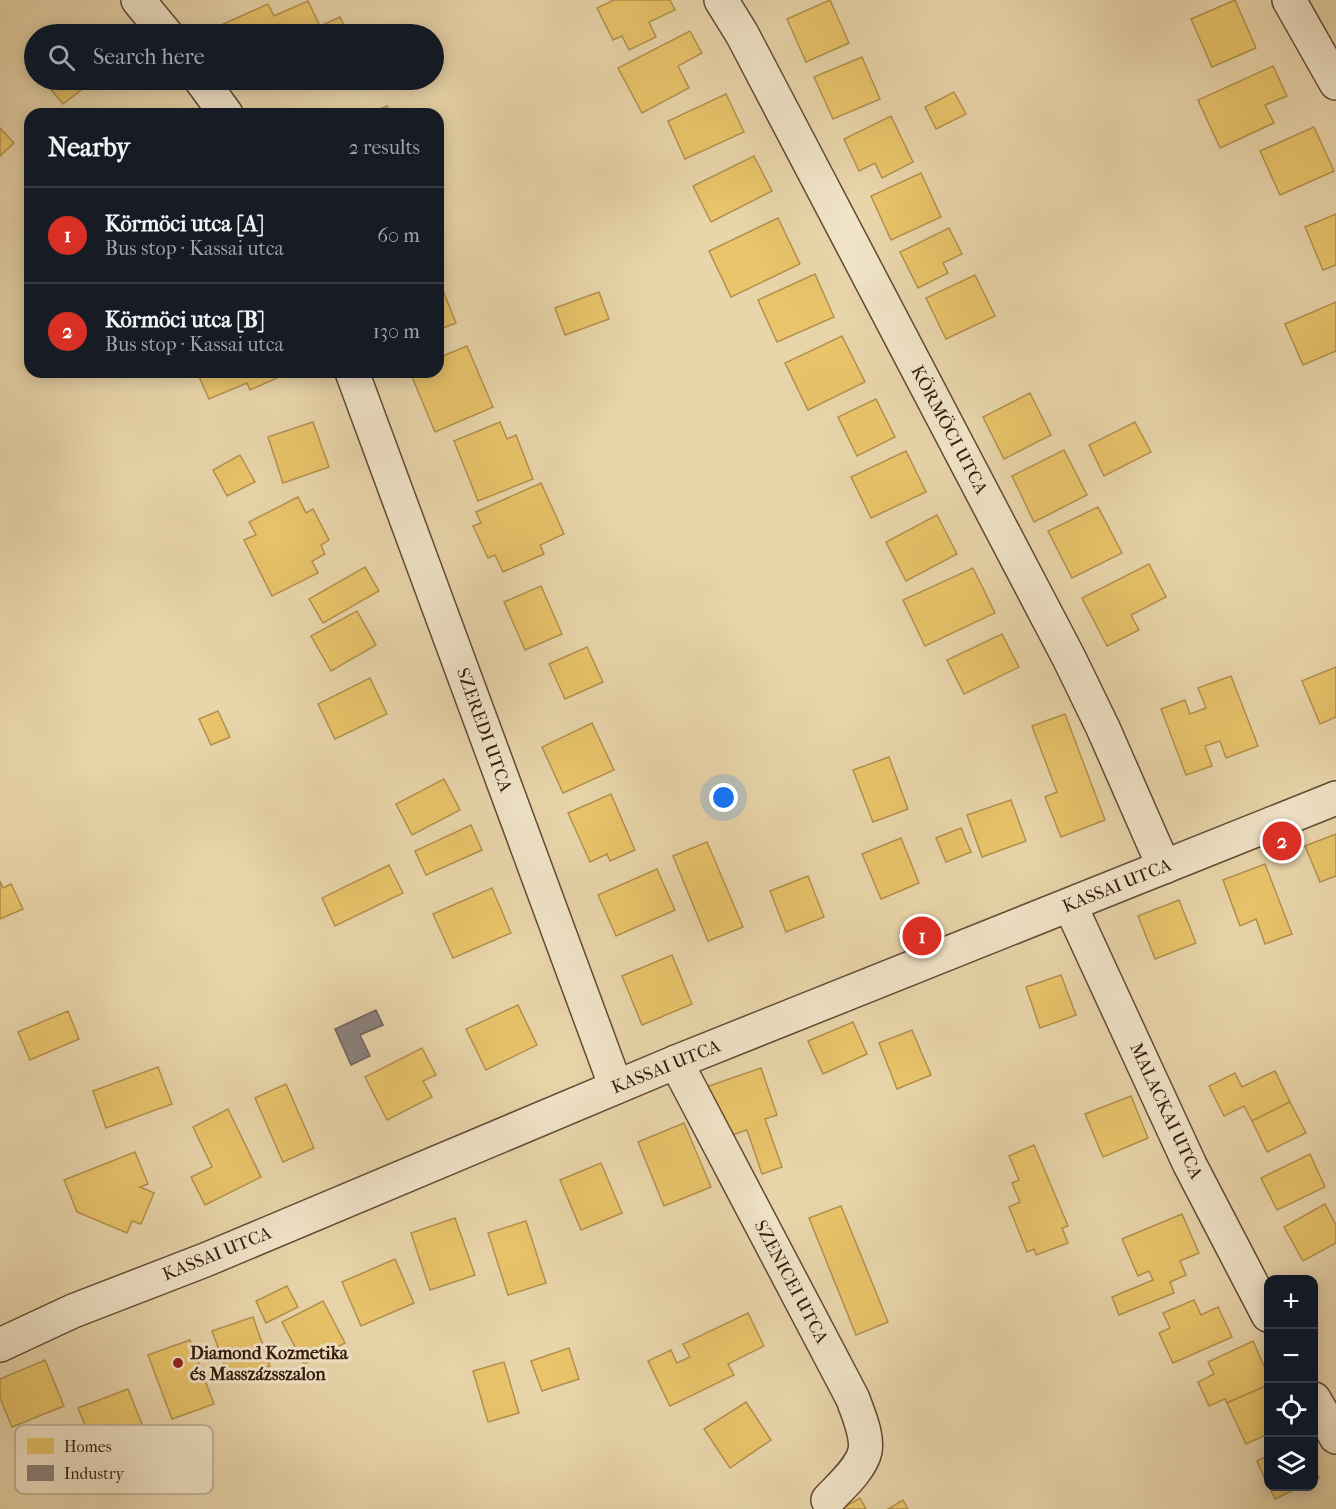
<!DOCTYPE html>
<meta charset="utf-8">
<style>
:root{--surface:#171b24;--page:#20242c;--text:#f1f3f6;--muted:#9ea1a6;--line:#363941;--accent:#d93025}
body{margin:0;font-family:"IM FELL French Canon",serif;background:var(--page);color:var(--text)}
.controls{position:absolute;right:18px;bottom:18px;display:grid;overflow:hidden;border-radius:12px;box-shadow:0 3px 15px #0003}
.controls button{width:54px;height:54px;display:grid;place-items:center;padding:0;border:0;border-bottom:2px solid var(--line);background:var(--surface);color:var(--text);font:30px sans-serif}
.you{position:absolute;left:724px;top:798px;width:21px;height:21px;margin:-15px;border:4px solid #fff;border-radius:50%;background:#1a73e8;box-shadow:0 0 0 9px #1a73e833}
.badge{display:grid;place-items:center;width:39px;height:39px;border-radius:50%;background:var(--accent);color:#fff;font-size:20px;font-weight:700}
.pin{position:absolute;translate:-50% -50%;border:3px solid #fff;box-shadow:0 2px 6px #0006}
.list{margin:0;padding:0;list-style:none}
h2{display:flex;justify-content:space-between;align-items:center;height:78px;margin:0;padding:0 24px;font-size:26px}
h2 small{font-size:20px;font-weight:400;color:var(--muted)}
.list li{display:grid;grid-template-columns:39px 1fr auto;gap:18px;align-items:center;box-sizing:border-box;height:96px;padding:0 24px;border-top:2px solid var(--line)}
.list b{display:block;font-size:22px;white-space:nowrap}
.list p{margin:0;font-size:20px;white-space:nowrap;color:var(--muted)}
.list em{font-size:20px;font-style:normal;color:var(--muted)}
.icon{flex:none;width:33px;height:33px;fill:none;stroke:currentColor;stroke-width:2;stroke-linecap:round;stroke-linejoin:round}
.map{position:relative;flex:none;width:1336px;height:1509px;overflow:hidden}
.search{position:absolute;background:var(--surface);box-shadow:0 3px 15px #0003;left:24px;top:24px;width:420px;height:66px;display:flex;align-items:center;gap:15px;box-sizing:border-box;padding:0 21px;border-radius:33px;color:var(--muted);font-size:22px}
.panel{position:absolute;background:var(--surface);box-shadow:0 3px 15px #0003;left:24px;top:108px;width:420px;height:270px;border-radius:18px}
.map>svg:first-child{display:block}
.homes{fill:#e9c46a;stroke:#b3914e;stroke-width:1.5}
.industry{fill:#8a817c;stroke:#70625b;stroke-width:1.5}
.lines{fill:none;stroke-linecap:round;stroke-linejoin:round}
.street-casing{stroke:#614a35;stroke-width:36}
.street{stroke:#f1e4c8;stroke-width:33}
.poi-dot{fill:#8f2418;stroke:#f1e4c8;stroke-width:2}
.labels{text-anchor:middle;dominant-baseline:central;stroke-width:6;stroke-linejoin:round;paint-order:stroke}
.street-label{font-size:18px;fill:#341b0e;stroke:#f1e4c8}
.poi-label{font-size:18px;font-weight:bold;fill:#341b0e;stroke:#f1e4c8;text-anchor:start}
.key{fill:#f1e4c8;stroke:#b8a890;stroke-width:1.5}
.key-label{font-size:16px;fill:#341b0e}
</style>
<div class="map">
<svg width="1336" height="1509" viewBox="0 0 1336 1509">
<rect width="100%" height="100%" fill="#e9d5aa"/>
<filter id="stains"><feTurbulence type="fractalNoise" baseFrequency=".00333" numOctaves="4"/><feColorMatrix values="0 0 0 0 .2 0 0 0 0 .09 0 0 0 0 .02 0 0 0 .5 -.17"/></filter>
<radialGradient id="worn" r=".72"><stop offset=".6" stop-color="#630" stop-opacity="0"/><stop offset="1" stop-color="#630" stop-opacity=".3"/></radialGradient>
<g class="homes">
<path d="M614,0H670L675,10L649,22L656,37L629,50L622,36L613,40L597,8Z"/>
<path d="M830,0L849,43L806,62L787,19Z"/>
<path d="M1235,0L1256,48L1212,67L1191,19Z"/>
<path d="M308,1L320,26L340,17L348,34H211L210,30L268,4L274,16Z"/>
<path d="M690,31L702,53L678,66L689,88L642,113L618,68Z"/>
<path d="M862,57L880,99L833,119L814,77Z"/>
<path d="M1273,66L1287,96L1265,105L1274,123L1220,148L1198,100Z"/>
<path d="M43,80H94L63,104Z"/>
<path d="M954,92L966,114L936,129L925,107Z"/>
<path d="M726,94L744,132L685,159L668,121Z"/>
<path d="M387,106L391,114H368Z"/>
<path d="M891,116L913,162L882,178L875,163L859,171L844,139Z"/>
<path d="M1314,127L1334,171L1280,195L1260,151Z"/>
<path d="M0,128L14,143L0,156Z"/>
<path d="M754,156L772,191L711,222L693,186Z"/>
<path d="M921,173L941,217L891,240L871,196Z"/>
<path d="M1336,214V265L1323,270L1305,227Z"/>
<path d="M778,218L800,264L731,297L709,251Z"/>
<path d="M949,228L962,254L943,263L948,273L918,288L900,252Z"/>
<path d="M815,274L834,317L777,342L758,300Z"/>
<path d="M975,275L995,316L946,339L926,298Z"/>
<path d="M438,278L456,323L438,330Z"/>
<path d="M599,292L609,319L565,335L555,308Z"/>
<path d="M1336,302V351L1303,365L1285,324Z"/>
<path d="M842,336L865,382L808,410L785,363Z"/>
<path d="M467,346L493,407L435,432L410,372H438V358Z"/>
<path d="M197,372H290L250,390L247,383L209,399Z"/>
<path d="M1030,393L1051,435L1004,459L983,417Z"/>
<path d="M876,399L895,437L857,456L838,417Z"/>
<path d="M313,422L329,467L283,483L268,437Z"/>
<path d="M500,422L507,439L516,435L533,479L478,501L454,441Z"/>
<path d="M1135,422L1151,452L1104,476L1089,445Z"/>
<path d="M1064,450L1087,495L1034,522L1012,476Z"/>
<path d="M906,451L926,492L871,518L851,477Z"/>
<path d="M240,455L255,482L227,496L213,470Z"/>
<path d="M541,483L564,534L540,545L544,554L503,572L495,555L488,558L473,526L481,523L476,512Z"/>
<path d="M298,497L306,513L313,509L329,540L321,545L325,554L312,561L318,573L272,596L244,540L256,535L249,522Z"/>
<path d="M1098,507L1122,553L1072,578L1048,531Z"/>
<path d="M937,515L957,554L906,581L886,542Z"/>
<path d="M1149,564L1166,597L1131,615L1139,630L1107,646L1082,598Z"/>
<path d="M365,567L379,591L323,623L309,599Z"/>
<path d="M973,568L995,613L925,646L903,600Z"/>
<path d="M541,586L562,634L525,650L504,602Z"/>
<path d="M357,611L376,645L331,671L311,636Z"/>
<path d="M1002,634L1019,667L964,694L947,660Z"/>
<path d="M587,647L603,682L565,699L549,664Z"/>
<path d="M1336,667V717L1320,724L1302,681Z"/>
<path d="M1231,676L1258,746L1226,758L1220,741L1205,746L1212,766L1186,775L1161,709L1185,700L1190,714L1206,708L1198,688Z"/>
<path d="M370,678L387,714L335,739L318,704Z"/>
<path d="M218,711L230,737L211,745L199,719Z"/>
<path d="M1065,714L1105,820L1061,837L1045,797L1057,792L1032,726Z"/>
<path d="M592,723L614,770L563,793L542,747Z"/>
<path d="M889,757L908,809L873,822L853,770Z"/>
<path d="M444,779L460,810L412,835L396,804Z"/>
<path d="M611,794L635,850L610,861L607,854L590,862L568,813Z"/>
<path d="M1011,800L1026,841L982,857L967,815Z"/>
<path d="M471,825L482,850L426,875L415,851Z"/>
<path d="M961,828L971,852L946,862L936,838Z"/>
<path d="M1336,834V876L1320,882L1305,846Z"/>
<path d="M901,838L919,883L881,899L862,854Z"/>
<path d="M707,842L743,927L708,941L673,856Z"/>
<path d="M1265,864L1292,934L1265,944L1256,919L1240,926L1223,880Z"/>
<path d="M389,865L403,893L335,926L322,898Z"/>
<path d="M657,869L675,910L616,936L598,895Z"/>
<path d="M808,876L824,917L786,932L770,891Z"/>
<path d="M0,881L3,888L11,884L23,909L0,919Z"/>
<path d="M492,888L511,933L453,958L433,914Z"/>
<path d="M1179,900L1196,943L1155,959L1138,916Z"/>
<path d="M672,955L692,1004L642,1025L622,976Z"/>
<path d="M1061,975L1076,1015L1040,1028L1026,987Z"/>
<path d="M518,1005L537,1045L486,1070L466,1029Z"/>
<path d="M68,1011L79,1039L30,1060L18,1032Z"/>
<path d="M853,1022L867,1054L823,1074L808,1041Z"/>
<path d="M912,1030L931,1075L897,1089L879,1043Z"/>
<path d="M422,1048L436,1075L423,1081L432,1097L387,1120L365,1077Z"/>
<path d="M158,1067L172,1104L106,1128L93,1091Z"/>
<path d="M761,1068L777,1115L765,1119L782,1167L762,1174L747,1130L723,1138L706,1087Z"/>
<path d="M1275,1071L1290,1102L1252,1121L1244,1106L1224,1116L1209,1086L1235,1073L1242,1087Z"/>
<path d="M286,1084L314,1148L283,1162L255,1098Z"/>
<path d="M1131,1096L1148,1138L1103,1157L1085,1114Z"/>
<path d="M1290,1102L1306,1133L1267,1152L1252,1121Z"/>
<path d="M228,1109L261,1177L205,1205L191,1177L212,1167L193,1127Z"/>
<path d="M684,1123L711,1187L664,1206L638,1142Z"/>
<path d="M1034,1145L1068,1226L1062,1228L1068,1243L1036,1255L1034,1249L1027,1252L1009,1207L1020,1202L1012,1183L1019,1180L1009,1156Z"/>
<path d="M135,1152L148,1184L140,1187L154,1193L141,1224L132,1221L127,1233L77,1212L64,1180Z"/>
<path d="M1310,1154L1325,1187L1277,1210L1261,1178Z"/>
<path d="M601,1163L622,1213L581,1230L560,1180Z"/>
<path d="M1325,1204L1336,1225V1243L1303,1261L1284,1227Z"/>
<path d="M841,1206L888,1322L856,1335L809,1218Z"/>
<path d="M1182,1214L1199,1253L1180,1261L1186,1275L1170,1282L1174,1293L1119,1315L1112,1297L1153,1280L1149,1271L1138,1276L1122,1239Z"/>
<path d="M455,1218L475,1275L430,1290L411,1233Z"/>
<path d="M526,1221L546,1283L508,1295L488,1233Z"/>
<path d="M395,1259L414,1303L361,1326L342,1282Z"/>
<path d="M287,1286L298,1307L266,1323L256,1301Z"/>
<path d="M1194,1300L1201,1315L1218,1307L1232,1337L1173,1363L1159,1333L1170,1328L1163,1313Z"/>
<path d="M323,1301L345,1343L304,1364L282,1322Z"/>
<path d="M748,1313L764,1346L728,1364L734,1375L670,1406L648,1361L671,1350L677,1363L690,1357L683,1344Z"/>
<path d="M253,1317L270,1366L230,1380L212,1331Z"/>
<path d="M190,1340L214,1404L172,1419L148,1355Z"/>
<path d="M1253,1341L1268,1375V1385L1227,1403L1225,1399L1209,1406L1198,1382L1214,1374L1208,1362Z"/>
<path d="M569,1348L579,1379L542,1391L531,1361Z"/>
<path d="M45,1360L64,1406L12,1427L0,1398V1379Z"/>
<path d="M504,1362L519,1413L488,1422L473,1371Z"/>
<path d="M1268,1385V1434L1246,1444L1227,1403Z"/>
<path d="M128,1389L160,1469L110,1488L78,1408Z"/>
<path d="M746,1402L771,1440L730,1468L704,1429Z"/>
<path d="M1268,1455V1486L1257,1461Z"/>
<path d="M1314,1467L1319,1478L1314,1481Z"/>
<path d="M1269,1486H1302L1275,1499Z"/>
<path d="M860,1498L866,1509H841Z"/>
<path d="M903,1500L908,1509H888Z"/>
</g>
<path class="industry" d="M376,1010L383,1025L360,1035L370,1056L351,1065L335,1029Z"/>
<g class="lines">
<g class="street-casing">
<g id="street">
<path d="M138,0L166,34"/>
<path d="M721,0L742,34L1069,658L1103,728L1164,867"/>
<path d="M1289,0L1336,83"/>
<path d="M201,80L226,114"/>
<path d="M352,372L616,1087"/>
<path d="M1070,905L1190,1165L1268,1315"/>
<path d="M676,1062L853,1399C858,1414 868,1435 865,1451C861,1469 840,1487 828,1500"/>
<path d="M0,1345L73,1311L205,1260L676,1062L1336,798"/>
<path d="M1314,1399L1336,1437"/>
</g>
</g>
<use href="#street" class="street"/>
</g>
<circle class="poi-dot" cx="178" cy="1363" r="6"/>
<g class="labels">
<g class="street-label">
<text transform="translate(949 430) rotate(62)">KÖRMÖCI UTCA</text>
<text transform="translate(484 730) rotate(70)">SZEREDI UTCA</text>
<text transform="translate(1117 886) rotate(-22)">KASSAI UTCA</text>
<text transform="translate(666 1067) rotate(-22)">KASSAI UTCA</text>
<text transform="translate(1166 1111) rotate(65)">MALACKAI UTCA</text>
<text transform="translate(217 1254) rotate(-22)">KASSAI UTCA</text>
<text transform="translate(791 1282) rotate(62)">SZENICEI UTCA</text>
</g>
<g class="poi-label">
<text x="190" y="1353">Diamond Kozmetika<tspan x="190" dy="21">és Masszázsszalon</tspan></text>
</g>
</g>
<rect x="15" y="1425" width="198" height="69" rx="9" class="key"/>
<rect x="27" y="1438" width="27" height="16" fill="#e9c46a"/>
<rect x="27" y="1465" width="27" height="16" fill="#8a817c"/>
<g class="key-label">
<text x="64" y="1452">Homes</text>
<text x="64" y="1479">Industry</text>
</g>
<rect width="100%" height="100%" filter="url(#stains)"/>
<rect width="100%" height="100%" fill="url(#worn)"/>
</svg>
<div class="controls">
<button>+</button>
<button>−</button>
<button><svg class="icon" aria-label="locate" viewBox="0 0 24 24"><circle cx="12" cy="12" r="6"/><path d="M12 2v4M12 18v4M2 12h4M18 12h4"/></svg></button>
<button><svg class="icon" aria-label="layers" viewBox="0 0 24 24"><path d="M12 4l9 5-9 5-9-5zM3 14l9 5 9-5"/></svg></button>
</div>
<div class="you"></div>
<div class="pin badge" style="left:922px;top:936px">1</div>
<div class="pin badge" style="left:1282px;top:841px">2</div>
<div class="search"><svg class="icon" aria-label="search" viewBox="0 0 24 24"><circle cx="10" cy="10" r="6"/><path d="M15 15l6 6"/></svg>Search here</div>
<section class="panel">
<h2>Nearby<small>2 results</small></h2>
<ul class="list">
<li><span class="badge">1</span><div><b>Körmöci utca [A]</b><p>Bus stop · Kassai utca</p></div><em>60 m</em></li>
<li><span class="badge">2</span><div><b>Körmöci utca [B]</b><p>Bus stop · Kassai utca</p></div><em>130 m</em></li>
</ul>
</section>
</div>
